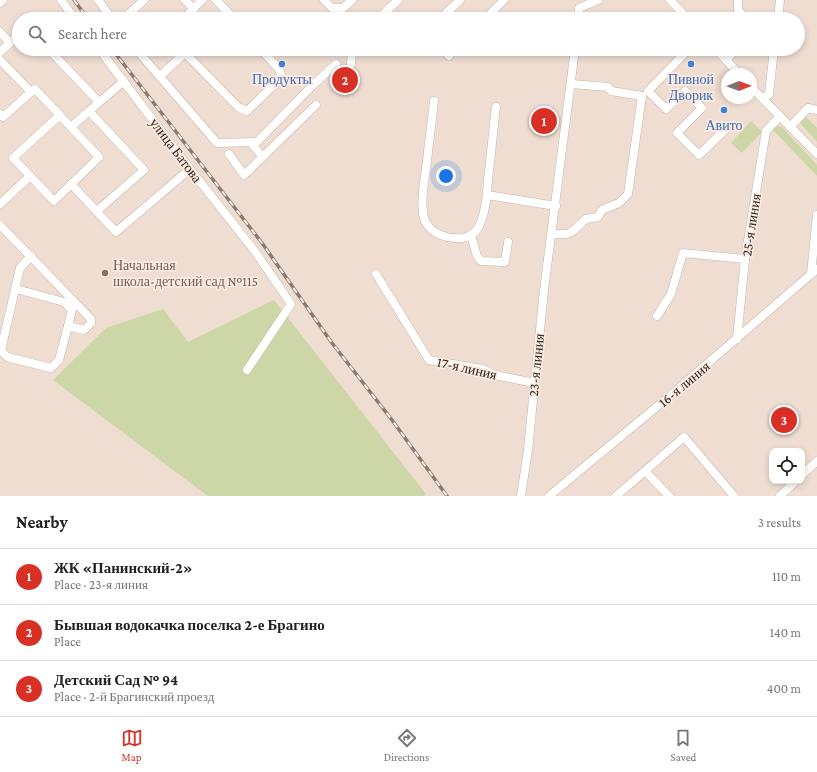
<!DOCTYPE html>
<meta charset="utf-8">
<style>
:root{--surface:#fff;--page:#f2f2f2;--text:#222;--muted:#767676;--line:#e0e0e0;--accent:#d93025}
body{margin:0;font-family:"Crimson Pro",serif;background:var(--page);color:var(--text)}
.controls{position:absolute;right:12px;bottom:12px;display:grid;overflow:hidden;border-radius:8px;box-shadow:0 2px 6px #0003}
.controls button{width:36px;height:36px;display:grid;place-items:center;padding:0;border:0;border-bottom:1px solid var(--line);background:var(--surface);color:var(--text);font:20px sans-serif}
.compass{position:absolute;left:721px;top:68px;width:36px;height:36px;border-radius:50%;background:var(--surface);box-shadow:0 2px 6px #0003;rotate:89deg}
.you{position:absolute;left:446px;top:176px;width:14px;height:14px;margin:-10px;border:3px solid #fff;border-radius:50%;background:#1a73e8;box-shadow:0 0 0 6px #1a73e833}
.badge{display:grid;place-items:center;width:26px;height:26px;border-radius:50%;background:var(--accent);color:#fff;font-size:13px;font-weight:700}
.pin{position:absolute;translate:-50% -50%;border:2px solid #fff;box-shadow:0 1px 4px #0006}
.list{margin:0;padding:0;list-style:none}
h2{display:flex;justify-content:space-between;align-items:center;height:52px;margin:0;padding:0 16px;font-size:17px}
h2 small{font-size:13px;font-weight:400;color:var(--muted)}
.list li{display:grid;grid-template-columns:26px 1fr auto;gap:12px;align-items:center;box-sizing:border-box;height:56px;padding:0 16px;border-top:1px solid var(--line)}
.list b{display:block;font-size:15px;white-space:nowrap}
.list p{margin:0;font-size:13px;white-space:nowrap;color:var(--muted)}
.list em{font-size:13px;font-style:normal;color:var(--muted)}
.icon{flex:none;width:22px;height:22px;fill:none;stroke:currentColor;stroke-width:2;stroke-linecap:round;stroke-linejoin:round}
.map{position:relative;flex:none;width:817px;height:496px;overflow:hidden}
.search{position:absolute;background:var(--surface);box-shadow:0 2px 6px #0003;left:12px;right:12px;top:12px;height:44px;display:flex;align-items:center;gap:10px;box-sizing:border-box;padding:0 14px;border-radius:22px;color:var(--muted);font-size:15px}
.sheet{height:220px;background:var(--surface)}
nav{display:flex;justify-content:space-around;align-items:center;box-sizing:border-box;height:56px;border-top:1px solid var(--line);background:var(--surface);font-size:11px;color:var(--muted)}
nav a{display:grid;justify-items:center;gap:2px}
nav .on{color:var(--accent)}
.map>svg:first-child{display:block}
.green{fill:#ccd6a6}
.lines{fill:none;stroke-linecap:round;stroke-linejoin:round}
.minor-casing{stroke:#c7b6ab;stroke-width:9}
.minor{stroke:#fff;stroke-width:8}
.rail-casing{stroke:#877b74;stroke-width:3.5}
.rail{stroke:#fceadf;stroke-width:2;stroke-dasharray:6;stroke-linecap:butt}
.shop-dot{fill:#3f7fe0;stroke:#fceadf;stroke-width:1.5}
.education-dot{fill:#8d6e63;stroke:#fceadf;stroke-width:1.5}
.labels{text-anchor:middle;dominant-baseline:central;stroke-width:3.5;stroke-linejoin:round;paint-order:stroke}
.shop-label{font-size:14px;fill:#366cbe;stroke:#fceadf}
.street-label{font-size:14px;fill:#2c2521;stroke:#fceadf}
.education-label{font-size:14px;fill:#785e54;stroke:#fceadf;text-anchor:start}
</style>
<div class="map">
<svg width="817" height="496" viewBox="0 0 817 496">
<rect width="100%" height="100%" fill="#efddd2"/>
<g class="green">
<path d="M805,116L817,128V142L801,124L800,121Z"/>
<path d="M751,121L762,132L742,153L731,143Z"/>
<path d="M777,126L782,127L817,165V176L772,129Z"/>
<path d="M274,300L426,494L424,496H208L53,380L106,328L163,309L188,342Z"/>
</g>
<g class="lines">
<g class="minor-casing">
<g id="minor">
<path d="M61,0L75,19"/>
<path d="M98,0L112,19"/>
<path d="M185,0L194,9"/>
<path d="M216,0L234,19"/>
<path d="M324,0L332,8H343L352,0"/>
<path d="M670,0L688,19"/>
<path d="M738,0V10L747,19"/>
<path d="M0,3L3,0"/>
<path d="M123,19L144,0"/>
<path d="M183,19L202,0"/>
<path d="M378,19L398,0"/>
<path d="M440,19L460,0"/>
<path d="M485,19L504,0"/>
<path d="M578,19L579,8L598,0"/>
<path d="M778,19L780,0"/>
<path d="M0,32L10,43L0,52"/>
<path d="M10,43L19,35"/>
<path d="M57,49V50L53,54L99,102"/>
<path d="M99,49L190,169L254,250L291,304L247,370"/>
<path d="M136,49L217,143L257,142L312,86L336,64"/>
<path d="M442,49L449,56L455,49"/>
<path d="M689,49L648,91L666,109L685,91L702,108L677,133L699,155L727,128"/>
<path d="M716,49L739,74"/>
<path d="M0,60L31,92L35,89L99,157L54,201L13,158L60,115"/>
<path d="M726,60L736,49"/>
<path d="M351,64L352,49"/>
<path d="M160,76L185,53L238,107L247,111L278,81L281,75L279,69L261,49"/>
<path d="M751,87L817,154"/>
<path d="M763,99L769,94L774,49"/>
<path d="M434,101C432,121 429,141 427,161C425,177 419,206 425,221C432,235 448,239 462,238C470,237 477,232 480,224C486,210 487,194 488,179C491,155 493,131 496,107"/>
<path d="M0,114L3,117L31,92"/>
<path d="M71,127L89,111"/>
<path d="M790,127L808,108L817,110"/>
<path d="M250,142L263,157"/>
<path d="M229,154L244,175L316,105"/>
<path d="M71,184L116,232L190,169"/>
<path d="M487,195L556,206"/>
<path d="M0,204L30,176"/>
<path d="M97,211L144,170L89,111L124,81"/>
<path d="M0,225L91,319V323L84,330L68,326L72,310L64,302L16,289"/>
<path d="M552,234H567L573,231L586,219L598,217L602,210L619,203L628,194L642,96L611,91L608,87L572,84"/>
<path d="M471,235L477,256L481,261L505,262L508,242"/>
<path d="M31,256L20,268L1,350L7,357L51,368L59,360L68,326"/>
<path d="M376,274L429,360L482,369L495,375L534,383"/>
<path d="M811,274L817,215"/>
<path d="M657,316L671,294L683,253L745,259"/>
<path d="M737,339L745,259L766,131L780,116"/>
<path d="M645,471L684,437L734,496"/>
<path d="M802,475L817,461"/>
<path d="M521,496L528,450L544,290L575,49"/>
<path d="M549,496L671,395L817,269"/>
<path d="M616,496L645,471L669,496"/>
<path d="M780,496L796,481"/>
</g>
</g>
<use href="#minor" class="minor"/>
<g class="rail-casing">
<g id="rail">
<path d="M74,0L88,19"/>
<path d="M112,49L262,243L332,343L392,420L447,496"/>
</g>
</g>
<use href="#rail" class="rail"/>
</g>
<g class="shop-dot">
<circle cx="282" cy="64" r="4"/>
<circle cx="691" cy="64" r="4"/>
<circle cx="724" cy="110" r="4"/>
</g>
<circle class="education-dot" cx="105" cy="273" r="4"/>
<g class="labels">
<g class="shop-label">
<text x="282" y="79">Продукты</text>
<text x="691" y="79">Пивной<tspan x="691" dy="16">Дворик</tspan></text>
<text x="724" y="125">Авито</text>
</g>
<g class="street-label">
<text transform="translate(176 150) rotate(53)">улица Батова</text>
<text transform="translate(751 225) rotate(-81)">25-я линия</text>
<text transform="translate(536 365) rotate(-84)">23-я линия</text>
<text transform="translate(467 368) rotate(13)">17-я линия</text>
<text transform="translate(684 384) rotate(-40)">16-я линия</text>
</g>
<g class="education-label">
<text x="113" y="265">Начальная<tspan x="113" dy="16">школа-детский сад №115</tspan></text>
</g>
</g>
</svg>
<div class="controls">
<button><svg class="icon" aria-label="locate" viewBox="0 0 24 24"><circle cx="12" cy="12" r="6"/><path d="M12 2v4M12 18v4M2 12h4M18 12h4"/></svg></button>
</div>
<svg class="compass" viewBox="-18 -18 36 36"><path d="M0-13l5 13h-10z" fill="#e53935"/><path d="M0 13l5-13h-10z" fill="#767676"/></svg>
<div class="you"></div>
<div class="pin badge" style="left:544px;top:121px">1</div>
<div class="pin badge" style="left:345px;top:80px">2</div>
<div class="pin badge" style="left:784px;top:420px">3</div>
<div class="search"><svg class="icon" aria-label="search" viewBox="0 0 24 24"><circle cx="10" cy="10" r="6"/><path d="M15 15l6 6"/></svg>Search here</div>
</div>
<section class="sheet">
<h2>Nearby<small>3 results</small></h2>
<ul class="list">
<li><span class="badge">1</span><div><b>ЖК «Панинский-2»</b><p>Place · 23-я линия</p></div><em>110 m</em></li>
<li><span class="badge">2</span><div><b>Бывшая водокачка поселка 2-е Брагино</b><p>Place</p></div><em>140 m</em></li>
<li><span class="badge">3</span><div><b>Детский Сад № 94</b><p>Place · 2-й Брагинский проезд</p></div><em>400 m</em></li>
</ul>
</section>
<nav>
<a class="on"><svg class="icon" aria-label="map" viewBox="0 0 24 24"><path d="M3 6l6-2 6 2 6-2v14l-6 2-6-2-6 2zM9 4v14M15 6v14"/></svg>Map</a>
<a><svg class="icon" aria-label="directions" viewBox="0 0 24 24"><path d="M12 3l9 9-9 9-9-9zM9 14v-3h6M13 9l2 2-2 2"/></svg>Directions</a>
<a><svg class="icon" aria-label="saved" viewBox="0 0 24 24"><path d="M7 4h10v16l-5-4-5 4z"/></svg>Saved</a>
</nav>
